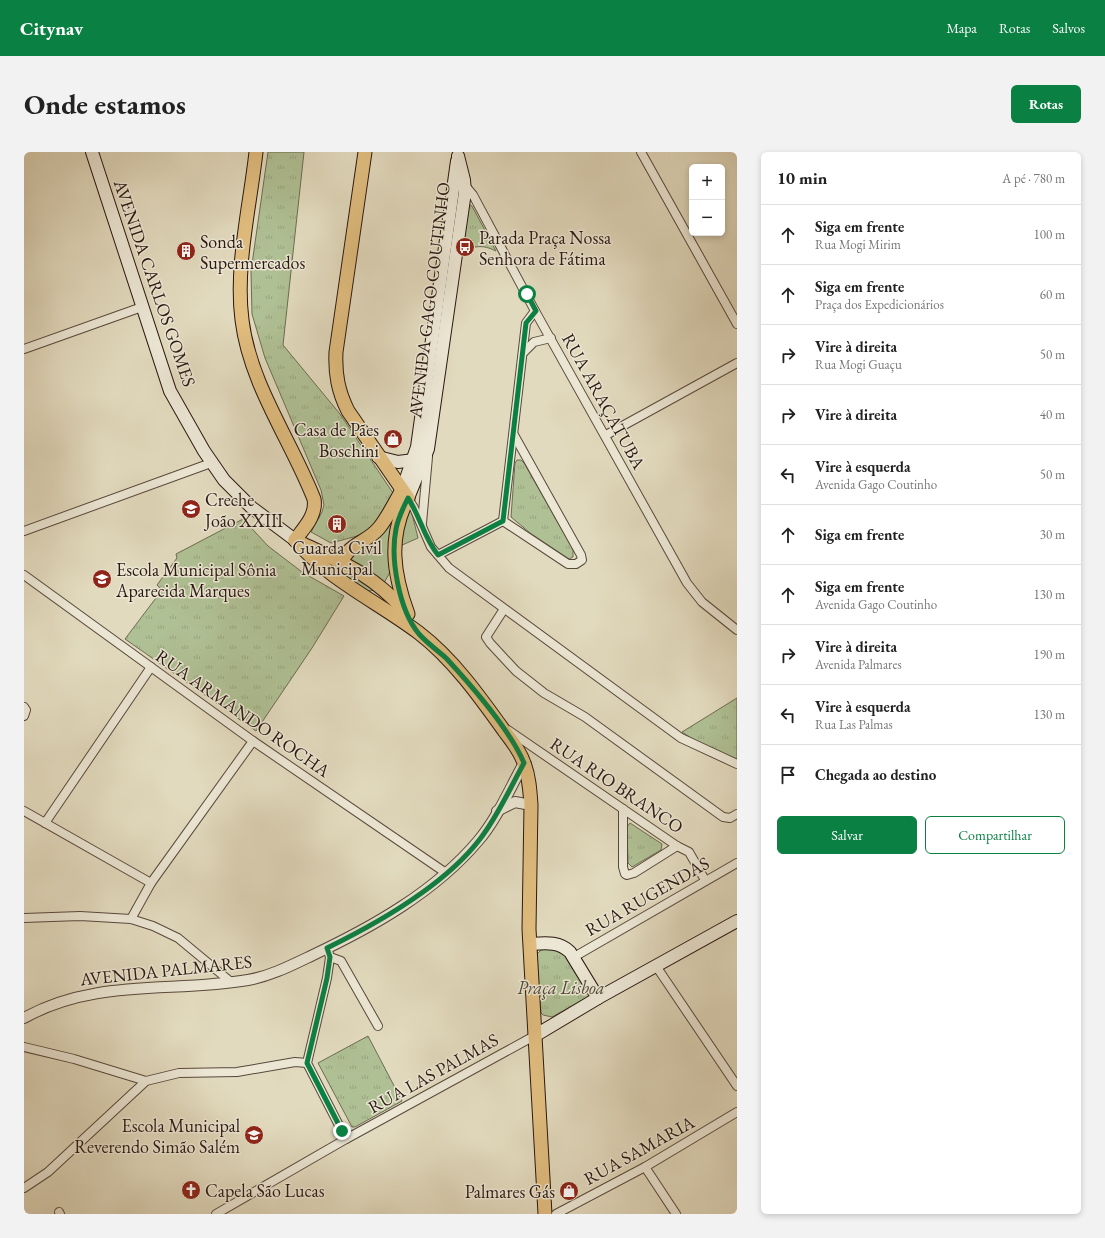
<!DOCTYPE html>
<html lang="pt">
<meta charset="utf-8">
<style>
:root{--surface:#fff;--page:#f2f2f2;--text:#222;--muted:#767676;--line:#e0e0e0;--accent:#0b8043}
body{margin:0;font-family:"EB Garamond",serif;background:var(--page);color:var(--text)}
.controls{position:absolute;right:12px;top:12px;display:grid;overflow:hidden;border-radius:6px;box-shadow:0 2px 6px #0003}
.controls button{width:36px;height:36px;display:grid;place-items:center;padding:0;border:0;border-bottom:1px solid var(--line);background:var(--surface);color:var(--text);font:20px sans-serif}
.stop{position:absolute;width:12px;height:12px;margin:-9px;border:3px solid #0b8043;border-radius:50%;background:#fff}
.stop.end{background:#0b8043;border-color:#fff;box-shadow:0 1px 4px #0008}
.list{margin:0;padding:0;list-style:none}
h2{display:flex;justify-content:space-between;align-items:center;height:52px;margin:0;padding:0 16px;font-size:17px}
h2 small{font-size:13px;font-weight:400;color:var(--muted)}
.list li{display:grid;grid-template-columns:26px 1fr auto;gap:12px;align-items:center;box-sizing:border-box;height:60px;padding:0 16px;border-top:1px solid var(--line)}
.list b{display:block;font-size:15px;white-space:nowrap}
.list p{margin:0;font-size:13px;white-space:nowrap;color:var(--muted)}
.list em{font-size:13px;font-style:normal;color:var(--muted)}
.actions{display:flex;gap:8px;padding:12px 16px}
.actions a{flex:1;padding:9px 0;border:1px solid var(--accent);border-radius:6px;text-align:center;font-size:14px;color:var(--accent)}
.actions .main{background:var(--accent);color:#fff}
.icon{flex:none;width:22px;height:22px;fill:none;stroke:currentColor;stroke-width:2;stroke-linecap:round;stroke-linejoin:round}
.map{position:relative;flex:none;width:713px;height:1062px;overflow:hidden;border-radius:6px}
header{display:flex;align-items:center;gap:24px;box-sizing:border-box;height:56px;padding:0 20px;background:var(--accent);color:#fff}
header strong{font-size:19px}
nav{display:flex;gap:22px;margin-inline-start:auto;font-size:14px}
.intro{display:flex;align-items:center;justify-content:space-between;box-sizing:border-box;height:96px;padding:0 24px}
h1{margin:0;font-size:28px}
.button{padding:10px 18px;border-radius:6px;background:var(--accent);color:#fff;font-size:14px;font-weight:700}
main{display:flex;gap:24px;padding:0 24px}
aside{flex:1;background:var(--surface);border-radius:6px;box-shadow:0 2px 6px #0003}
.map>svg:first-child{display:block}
.grass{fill:#afc094;stroke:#6c6c52}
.park{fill:url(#park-tufts);stroke:#6c6c52}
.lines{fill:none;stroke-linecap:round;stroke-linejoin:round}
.minor-casing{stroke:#58483c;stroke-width:10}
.tertiary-casing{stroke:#58483c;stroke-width:12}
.secondary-casing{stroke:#2a1811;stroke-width:14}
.primary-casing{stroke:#2a1811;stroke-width:15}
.minor{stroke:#ece7d5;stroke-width:8}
.tertiary{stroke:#ece7d5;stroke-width:10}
.secondary{stroke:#ece7d5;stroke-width:12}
.primary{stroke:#e1bd7f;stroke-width:13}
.route{stroke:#0b8043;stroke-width:5}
.labels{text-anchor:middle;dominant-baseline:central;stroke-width:3;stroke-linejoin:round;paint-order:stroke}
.poi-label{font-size:18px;fill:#2a1811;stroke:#ece7d5;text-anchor:start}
.street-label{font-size:18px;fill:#2a1811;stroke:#ece7d5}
.park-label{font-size:18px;font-style:italic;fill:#524a38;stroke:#ece7d5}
</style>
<header>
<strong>Citynav</strong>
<nav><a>Mapa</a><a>Rotas</a><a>Salvos</a></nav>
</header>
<div class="intro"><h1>Onde estamos</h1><a class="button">Rotas</a></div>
<main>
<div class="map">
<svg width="713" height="1062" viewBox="0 0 713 1062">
<defs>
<pattern id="park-tufts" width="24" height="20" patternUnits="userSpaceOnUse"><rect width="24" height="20" fill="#afc094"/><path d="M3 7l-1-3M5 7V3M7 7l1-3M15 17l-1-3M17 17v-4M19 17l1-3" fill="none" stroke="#97a47f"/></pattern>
</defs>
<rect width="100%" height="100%" fill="#e2dabe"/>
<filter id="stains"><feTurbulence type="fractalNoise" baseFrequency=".005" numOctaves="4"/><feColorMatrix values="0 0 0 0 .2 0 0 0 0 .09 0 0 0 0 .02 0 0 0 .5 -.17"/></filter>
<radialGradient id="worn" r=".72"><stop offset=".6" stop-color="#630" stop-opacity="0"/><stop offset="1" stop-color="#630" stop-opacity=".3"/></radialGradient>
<g class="grass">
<path d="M385,356L387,358L394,386L376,394V385Z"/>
<path d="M369,368L366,420L360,431L327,408C331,397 359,379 369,368Z"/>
<path d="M320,416L353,438L344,439L321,425Z"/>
</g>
<g class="park">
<path d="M244,0H280L259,193L316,262L369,341L349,374L337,383L307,391L287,380L298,360L300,353L297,338L241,206L228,162L227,119Z"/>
<path d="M444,52L448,54L472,99C458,92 451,94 437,100Z"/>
<path d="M493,308H497L500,311L549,397V405L545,407L506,381L487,365L491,311Z"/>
<path d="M219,367L244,394L278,420L320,444L288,496L232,579L101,487L138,438L133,433L153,406L152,402Z"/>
<path d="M713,546V607L678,593L658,580Z"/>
<path d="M606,671L638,692L637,698L608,715L604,711L603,675Z"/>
<path d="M525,796C546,799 555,824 566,841L564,845L528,865L519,863L517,861L512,803L517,798Z"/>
<path d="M344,884L378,949L331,975H328L294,911Z"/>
</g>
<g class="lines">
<g class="minor-casing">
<g id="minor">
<path d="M617,0L713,172"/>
<path d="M440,32L449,43L511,159L663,431L678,450L713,478"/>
<path d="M0,197L118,155"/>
<path d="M500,200L510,190L527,186"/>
<path d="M582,283L713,211"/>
<path d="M384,346L390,356L407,395L425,416L657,586L713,612"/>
<path d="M479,369L544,412H552L558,408L557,403L490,283"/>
<path d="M479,369L502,171L511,159"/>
<path d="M398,371L404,305"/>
<path d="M0,379L187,311"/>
<path d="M414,403L479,369"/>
<path d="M0,423L229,589L422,721"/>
<path d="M480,457L462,485L466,491L492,519L520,541L561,565L699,665L706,666L713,662"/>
<path d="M0,555L2,558L0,564"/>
<path d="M484,578L653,694L665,700L681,728"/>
<path d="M599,657V715L601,722L603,723L610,721L653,694"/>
<path d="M0,659L127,731"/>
<path d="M21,671L127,515"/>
<path d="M0,766L56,764L107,767L129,774L154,786L207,830"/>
<path d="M107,767L127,731L229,589"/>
<path d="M303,796L306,805L303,826L283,911L322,987"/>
<path d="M306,805L317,809L354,874"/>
<path d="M550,805L713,711"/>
<path d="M632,814L713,934"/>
<path d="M0,895L50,907L122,929"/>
<path d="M621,1015L652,1062"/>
<path d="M0,1036L24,1020L122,929L155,921L213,920L271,910L283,911"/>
<path d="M35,1060L36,1062"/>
<path d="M192,1062L322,987L512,883"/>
<path d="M532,1062L621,1015L713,960"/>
</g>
</g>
<g class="tertiary-casing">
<g id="tertiary">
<path d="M473,659L491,650L507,653"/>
<path d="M0,866C71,826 148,841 224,828C247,824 268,813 289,803C348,775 411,740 454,689C473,667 486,636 500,611"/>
</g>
</g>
<g class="secondary-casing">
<g id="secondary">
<path d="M68,0L146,239L180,299L200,328L227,355L271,388"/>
<path d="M354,305L374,310L390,308"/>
<path d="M378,338L393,295L433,9"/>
<path d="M384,346L404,297L441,40L440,28L434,4"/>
<path d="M506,792C521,791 535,789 546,800L574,846"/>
<path d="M512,883L574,846L713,769"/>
</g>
</g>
<g class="primary-casing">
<g id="primary">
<path d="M232,0C226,54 211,115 218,168C226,233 267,288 290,347C293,363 280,376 271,388"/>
<path d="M341,0L312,200C311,222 314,239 324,259L384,346C364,386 369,421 384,462"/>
<path d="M271,388C305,428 354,450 395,481C429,507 456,545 481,580C488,589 496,599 500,611C505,624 506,638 507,653L505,777L521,1062"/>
<path d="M277,391C319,411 348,422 380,458"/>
<path d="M316,418C320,391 341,393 355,376C364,365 371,350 378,338"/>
</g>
</g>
<use href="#minor" class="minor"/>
<use href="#tertiary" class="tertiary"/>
<use href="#secondary" class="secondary"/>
<use href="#primary" class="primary"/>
</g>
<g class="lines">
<path class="route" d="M318,979L283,911L303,826L306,805L303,796C354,771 421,733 456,687C474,664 486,636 500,611C486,578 446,532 422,506C413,498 403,491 395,482C375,458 366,407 372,377C374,366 379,356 384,346C396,364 400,386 414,403L479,369L502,171L512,159L503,142"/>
</g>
<defs>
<g id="bus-disc" transform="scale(1)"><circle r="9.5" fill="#8f2418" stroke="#ece7d5"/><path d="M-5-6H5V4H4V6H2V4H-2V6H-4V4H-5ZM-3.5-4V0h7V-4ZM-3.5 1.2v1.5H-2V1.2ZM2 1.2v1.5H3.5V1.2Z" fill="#fff"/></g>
<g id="building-disc" transform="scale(1)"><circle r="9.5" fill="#8f2418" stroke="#ece7d5"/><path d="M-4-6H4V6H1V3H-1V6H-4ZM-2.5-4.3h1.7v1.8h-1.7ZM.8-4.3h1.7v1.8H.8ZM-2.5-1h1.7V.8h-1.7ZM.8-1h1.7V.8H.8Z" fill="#fff"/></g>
<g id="shop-disc" transform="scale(1)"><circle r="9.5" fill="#8f2418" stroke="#ece7d5"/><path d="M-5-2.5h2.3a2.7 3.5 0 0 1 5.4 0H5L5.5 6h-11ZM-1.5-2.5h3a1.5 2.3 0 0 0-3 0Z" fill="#fff"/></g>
<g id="school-disc" transform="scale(1)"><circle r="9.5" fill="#8f2418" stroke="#ece7d5"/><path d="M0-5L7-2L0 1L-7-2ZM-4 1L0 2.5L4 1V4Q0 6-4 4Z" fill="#fff"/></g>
<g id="church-disc" transform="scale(1)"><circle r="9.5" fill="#8f2418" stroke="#ece7d5"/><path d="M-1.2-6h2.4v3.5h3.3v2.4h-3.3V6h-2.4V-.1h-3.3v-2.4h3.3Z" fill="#fff"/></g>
</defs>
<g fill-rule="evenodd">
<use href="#bus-disc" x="441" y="95"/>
<use href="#building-disc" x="162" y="99"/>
<use href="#shop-disc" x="369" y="287"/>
<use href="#school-disc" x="167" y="357"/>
<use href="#building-disc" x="313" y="372"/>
<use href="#school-disc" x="78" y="427"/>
<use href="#school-disc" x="230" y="983"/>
<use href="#church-disc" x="167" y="1038"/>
<use href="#shop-disc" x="545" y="1039"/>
</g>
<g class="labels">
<g class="poi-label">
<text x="455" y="85">Parada Praça Nossa<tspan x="455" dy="21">Senhora de Fátima</tspan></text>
<text x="176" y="89">Sonda<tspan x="176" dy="21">Supermercados</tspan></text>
<text x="355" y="277" text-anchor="end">Casa de Pães<tspan x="355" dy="21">Boschini</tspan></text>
<text x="181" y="347">Creche<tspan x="181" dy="21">João XXIII</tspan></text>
<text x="313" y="395" text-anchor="middle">Guarda Civil<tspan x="313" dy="21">Municipal</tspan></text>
<text x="92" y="417">Escola Municipal Sônia<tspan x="92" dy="21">Aparecida Marques</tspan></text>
<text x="216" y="973" text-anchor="end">Escola Municipal<tspan x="216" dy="21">Reverendo Simão Salém</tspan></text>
<text x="181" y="1038">Capela São Lucas</text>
<text x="531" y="1039" text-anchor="end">Palmares Gás</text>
</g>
<g class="street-label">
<text transform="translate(131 131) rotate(71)">AVENIDA CARLOS GOMES</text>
<text transform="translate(405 148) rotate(-83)">AVENIDA GAGO COUTINHO</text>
<text transform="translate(580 249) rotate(61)">RUA ARAÇATUBA</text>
<text transform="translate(219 561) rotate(35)">RUA ARMANDO ROCHA</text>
<text transform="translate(593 633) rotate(34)">RUA RIO BRANCO</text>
<text transform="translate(623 744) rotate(-30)">RUA RUGENDAS</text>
<text transform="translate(142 818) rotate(-6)">AVENIDA PALMARES</text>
<text transform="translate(409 921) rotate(-29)">RUA LAS PALMAS</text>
<text transform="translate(615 998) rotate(-29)">RUA SAMARIA</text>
</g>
<g class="park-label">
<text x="537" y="835">Praça Lisboa</text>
</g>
</g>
<rect width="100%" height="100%" filter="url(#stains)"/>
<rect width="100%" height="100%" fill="url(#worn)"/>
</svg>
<div class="controls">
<button>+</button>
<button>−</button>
</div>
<div class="stop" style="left:503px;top:142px"></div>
<div class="stop end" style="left:318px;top:979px"></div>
</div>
<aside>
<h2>10 min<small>A pé · 780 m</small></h2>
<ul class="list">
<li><svg class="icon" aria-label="ahead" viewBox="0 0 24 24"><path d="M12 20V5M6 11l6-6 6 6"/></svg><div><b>Siga em frente</b><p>Rua Mogi Mirim</p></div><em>100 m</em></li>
<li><svg class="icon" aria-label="ahead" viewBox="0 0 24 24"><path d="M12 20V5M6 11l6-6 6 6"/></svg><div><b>Siga em frente</b><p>Praça dos Expedicionários</p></div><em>60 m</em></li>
<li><svg class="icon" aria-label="right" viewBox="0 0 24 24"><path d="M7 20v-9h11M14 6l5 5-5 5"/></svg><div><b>Vire à direita</b><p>Rua Mogi Guaçu</p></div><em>50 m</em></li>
<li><svg class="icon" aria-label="right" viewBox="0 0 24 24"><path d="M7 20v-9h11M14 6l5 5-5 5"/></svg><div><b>Vire à direita</b></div><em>40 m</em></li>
<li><svg class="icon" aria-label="left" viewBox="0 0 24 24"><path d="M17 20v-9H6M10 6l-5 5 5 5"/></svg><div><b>Vire à esquerda</b><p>Avenida Gago Coutinho</p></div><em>50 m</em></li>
<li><svg class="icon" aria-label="ahead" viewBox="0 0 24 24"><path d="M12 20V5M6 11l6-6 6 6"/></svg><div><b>Siga em frente</b></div><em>30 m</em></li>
<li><svg class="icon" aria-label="ahead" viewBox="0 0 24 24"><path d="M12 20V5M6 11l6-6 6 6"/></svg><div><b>Siga em frente</b><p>Avenida Gago Coutinho</p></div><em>130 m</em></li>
<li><svg class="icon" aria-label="right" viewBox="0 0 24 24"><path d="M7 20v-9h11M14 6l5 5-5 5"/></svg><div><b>Vire à direita</b><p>Avenida Palmares</p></div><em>190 m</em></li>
<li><svg class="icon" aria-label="left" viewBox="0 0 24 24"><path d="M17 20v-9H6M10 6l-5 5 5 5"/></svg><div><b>Vire à esquerda</b><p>Rua Las Palmas</p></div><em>130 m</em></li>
<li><svg class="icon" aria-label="arrive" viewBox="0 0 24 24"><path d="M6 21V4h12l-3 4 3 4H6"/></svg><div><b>Chegada ao destino</b></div></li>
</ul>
<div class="actions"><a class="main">Salvar</a><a>Compartilhar</a></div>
</aside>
</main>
